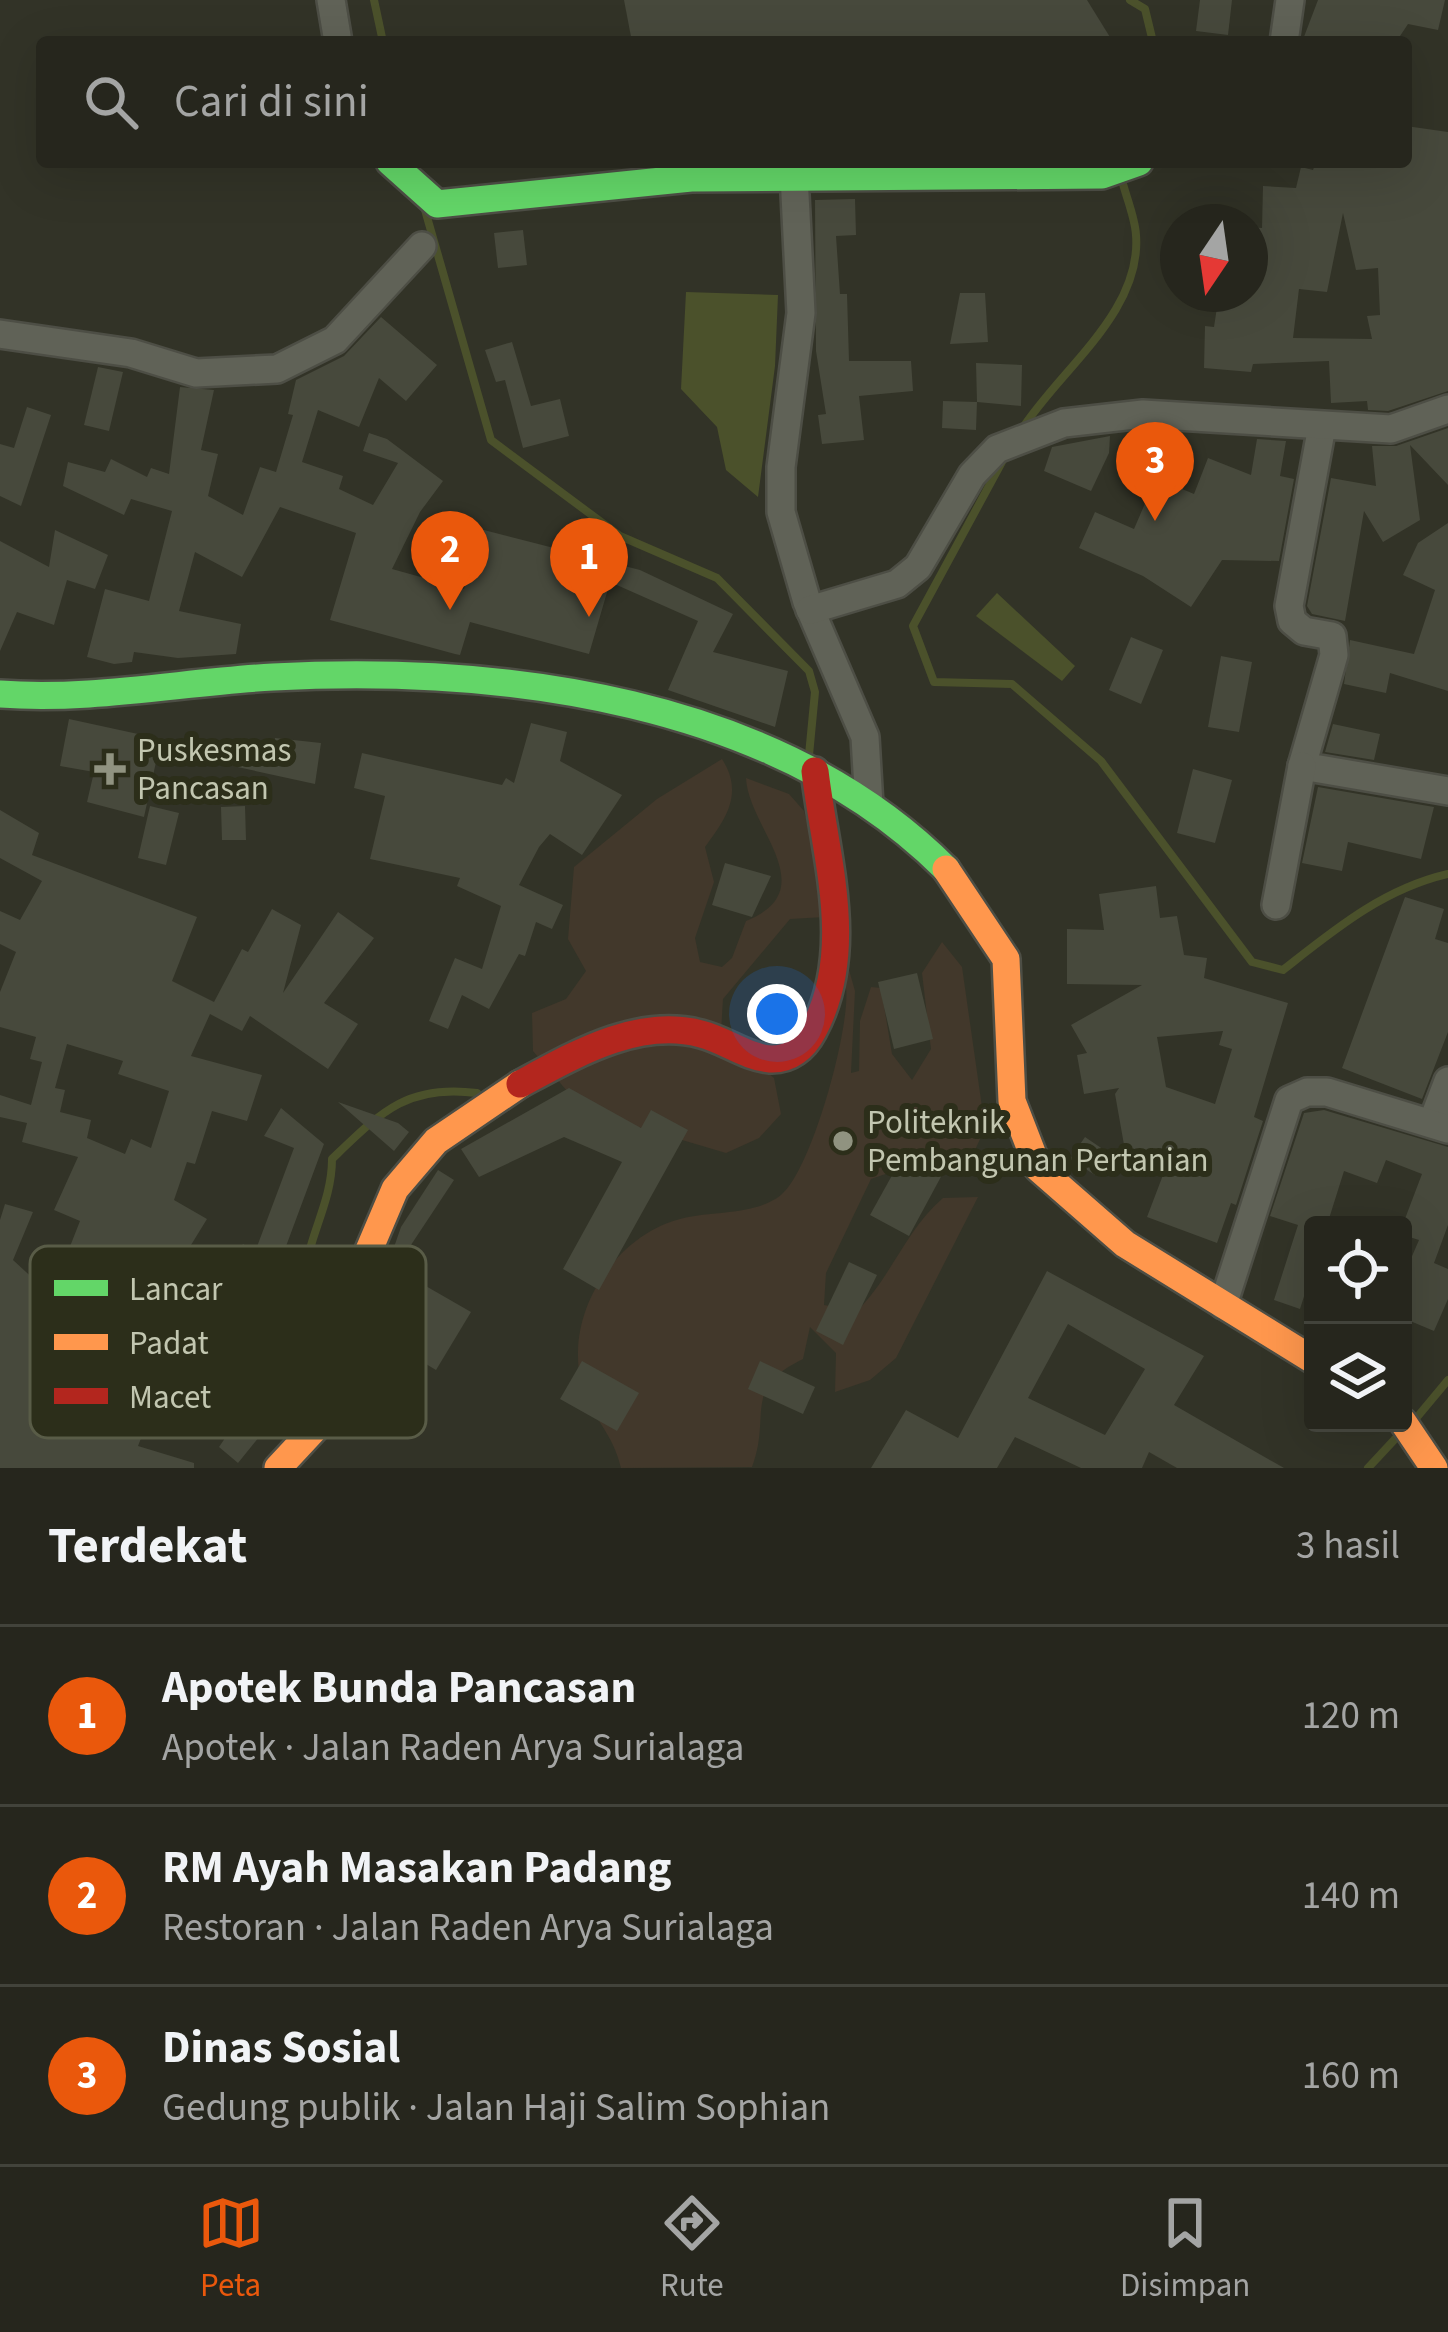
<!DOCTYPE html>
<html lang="id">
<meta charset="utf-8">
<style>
:root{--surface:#26261d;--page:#2e2e26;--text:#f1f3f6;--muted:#a4a5a4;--line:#42433b;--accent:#ea580c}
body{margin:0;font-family:"Source Sans 3",sans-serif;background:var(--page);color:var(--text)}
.controls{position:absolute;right:36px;bottom:36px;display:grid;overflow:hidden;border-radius:12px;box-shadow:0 12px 48px #0002}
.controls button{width:108px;height:108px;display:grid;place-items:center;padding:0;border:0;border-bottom:3px solid var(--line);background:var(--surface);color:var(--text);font:60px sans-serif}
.compass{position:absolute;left:1160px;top:204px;width:108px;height:108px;border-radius:50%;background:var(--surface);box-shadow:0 12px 48px #0002;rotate:193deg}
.you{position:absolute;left:777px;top:1014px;width:42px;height:42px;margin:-30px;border:9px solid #fff;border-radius:50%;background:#1a73e8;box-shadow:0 0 0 18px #1a73e833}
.badge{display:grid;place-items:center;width:78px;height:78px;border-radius:50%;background:var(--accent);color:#fff;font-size:39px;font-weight:700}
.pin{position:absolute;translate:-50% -99px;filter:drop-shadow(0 3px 6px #0008)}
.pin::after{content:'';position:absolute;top:63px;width:42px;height:36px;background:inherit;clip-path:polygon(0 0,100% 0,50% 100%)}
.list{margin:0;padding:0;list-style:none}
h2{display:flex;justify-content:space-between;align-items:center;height:156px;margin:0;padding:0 48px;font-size:51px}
h2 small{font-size:39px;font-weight:400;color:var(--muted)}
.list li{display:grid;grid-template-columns:78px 1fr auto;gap:36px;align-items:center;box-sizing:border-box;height:180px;padding:0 48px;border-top:3px solid var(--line)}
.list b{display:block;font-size:45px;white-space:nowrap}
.list p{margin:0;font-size:39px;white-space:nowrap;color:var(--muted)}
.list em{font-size:39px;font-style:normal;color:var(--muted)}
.icon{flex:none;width:66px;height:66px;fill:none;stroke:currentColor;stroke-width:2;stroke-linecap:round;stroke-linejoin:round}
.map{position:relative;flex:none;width:1448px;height:1468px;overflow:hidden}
.search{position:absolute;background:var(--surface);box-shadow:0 12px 48px #0002;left:36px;right:36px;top:36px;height:132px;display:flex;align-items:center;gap:30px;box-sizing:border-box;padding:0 42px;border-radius:12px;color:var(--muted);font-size:45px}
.sheet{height:696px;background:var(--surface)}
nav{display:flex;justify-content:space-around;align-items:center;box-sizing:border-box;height:168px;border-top:3px solid var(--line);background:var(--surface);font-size:33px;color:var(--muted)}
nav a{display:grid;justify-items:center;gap:6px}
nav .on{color:var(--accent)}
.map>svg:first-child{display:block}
.green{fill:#42382b}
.water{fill:#4b512b}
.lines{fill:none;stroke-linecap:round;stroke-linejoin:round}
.stream{stroke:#4b512b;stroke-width:8}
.building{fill:#47493c;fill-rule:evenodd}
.street-casing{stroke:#4d4e45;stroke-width:32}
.fast-casing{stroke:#4d4e45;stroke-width:32}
.slow-casing{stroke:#4d4e45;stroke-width:32}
.jam-casing{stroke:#4d4e45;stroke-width:32}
.street{stroke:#606257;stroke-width:27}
.fast{stroke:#63d668;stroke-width:27}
.slow{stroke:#ff974d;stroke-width:27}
.jam{stroke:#b3261e;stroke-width:27}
.poi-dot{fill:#909380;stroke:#2c2e1a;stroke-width:4.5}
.labels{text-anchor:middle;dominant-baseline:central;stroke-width:12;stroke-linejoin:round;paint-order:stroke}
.poi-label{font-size:33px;fill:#c2c6b0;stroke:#2c2e1a;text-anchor:start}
.key{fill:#2c2e1a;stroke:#595c47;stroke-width:3}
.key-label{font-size:33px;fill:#c2c6b0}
</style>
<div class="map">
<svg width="1448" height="1468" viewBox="0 0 1448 1468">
<rect width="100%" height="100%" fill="#323327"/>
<path class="green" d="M722,759C744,793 726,819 705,847L714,882L695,938L700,962L722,967L732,958L746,921C825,889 748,828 746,778L789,794L804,811L855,991L851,1073L859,1071L860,1021L871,987L881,988L892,1054L912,1080L931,1049L922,973L942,942L962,967L985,1128L971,1159L940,1174L906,1167L871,1179L826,1273L824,1305L857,1311C892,1276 905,1231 943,1198L978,1197L896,1358L870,1380L835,1392L836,1353L810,1327L803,1359C741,1389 772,1415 752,1467L621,1468C611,1422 577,1411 578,1352C579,1291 626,1231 684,1218C714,1211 756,1215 781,1195C812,1170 851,1026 846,987C842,964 832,940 825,917L790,919L723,999L721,1032L774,1078L781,1114L759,1138L726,1153L584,1111L533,1051L532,1013L566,999L586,971L568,939L574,867L657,799Z"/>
<g class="water">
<path d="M686,292L778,295L775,366L758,497L726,470L717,427L681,389Z"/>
<path d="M997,593L1075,666L1062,681L976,616Z"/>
</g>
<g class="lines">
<g class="stream">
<path d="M374,0L383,42"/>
<path d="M1130,0L1145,9L1153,42"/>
<path d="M425,210L491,440L620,536L717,578L809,671L815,692L809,755"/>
<path d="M1020,432C1058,371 1142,313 1136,235C1135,217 1126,197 1122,180"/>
<path d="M1003,460L913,626L934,682L1012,684L1101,761L1252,962L1283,970C1334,930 1383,889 1448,874"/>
<path d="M304,1275C310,1233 332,1201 332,1159C381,1112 407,1084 477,1093"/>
<path d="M239,1392L284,1344L301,1296"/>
<path d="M1418,1416L1448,1380"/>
<path d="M190,1430L205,1428L229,1403"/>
<path d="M1368,1468L1395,1439"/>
</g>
</g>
<g class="building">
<path d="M624,0H1087L1113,42H632Z"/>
<path d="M1200,0H1232L1228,35L1196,31Z"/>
<path d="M1318,0H1445L1438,30L1408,24L1396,42H1302Z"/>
<path d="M1406,126L1448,132V391L1388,411L1368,410L1367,401L1331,403L1329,361L1253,364L1251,372L1204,368L1205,326L1214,327L1219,294H1250V227L1262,228L1263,186L1296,188L1301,167L1313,170L1316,162H1406ZM1343,213L1356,270L1378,268L1380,315L1367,316L1372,339L1293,338L1299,289L1327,292Z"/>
<path d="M855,199L856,235L836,236L840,294H847L849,361H911L913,391L859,396L864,440L822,444L818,415L826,414L816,351L815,200Z"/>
<path d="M523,230L527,265L498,268L494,233Z"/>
<path d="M960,293H985L988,342L950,344Z"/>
<path d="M381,317L437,365L406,401L379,378L359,427L318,410L302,462L343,476L339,489L373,505L398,463L363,451L369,433L387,439L443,481L420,512L392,569L464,589L480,529L640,570L733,614L713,652L788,671L775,727L668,690L698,621L610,582L589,654L470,622L460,655L455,654L330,620L356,533L280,507L242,577L195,552L179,611L241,624L236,654L178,658L134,652L132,662L114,664L87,657L105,589L149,601L172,511L131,499L124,515L63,486L68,462L105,472L111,459L147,477L151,468L169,474L180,387L214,390L201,450L218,454L208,496L243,515L260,467L276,472L293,415L288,414L296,380L344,356Z"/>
<path d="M512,342L531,406L560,399L569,436L523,448L505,380L496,382L485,350Z"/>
<path d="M976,363L1022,365L1021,406L977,402Z"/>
<path d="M98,367L123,372L109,431L84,425Z"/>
<path d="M943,401L977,402L976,430L942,428Z"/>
<path d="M27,407L51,415L21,506L0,496V444L14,448Z"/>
<path d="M1448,428V485L1410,445L1420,520L1383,542L1364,511L1345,621L1312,614L1307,606L1331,478L1376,486L1372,446H1396Z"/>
<path d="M1110,436L1109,453L1091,491L1044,471L1052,447Z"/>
<path d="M1257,439L1286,441L1280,476L1294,479L1279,561L1222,560L1191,607L1143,576L1079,548L1095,512L1134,529L1156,478L1194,494L1208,458L1251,475Z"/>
<path d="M1448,523V691L1390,673L1386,693L1344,684L1350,640L1414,654L1435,590L1403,575L1418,543Z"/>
<path d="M55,530L108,555L95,589L67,580L54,625L17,612L0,651V541L49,567Z"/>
<path d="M1131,637L1163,650L1141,704L1109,690Z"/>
<path d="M1221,656L1252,662L1239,732L1208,727Z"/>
<path d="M69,719L161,739L144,817L87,802L94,772L60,766Z"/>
<path d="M531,723L567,732L560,761L622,795L582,855L550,834L539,847L519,885L563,905L552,929L536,922L525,956L519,954L489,1009L462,995L448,1029L429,1021L455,958L482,969L501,906L457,886L460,878L370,859L385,796L354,788L362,753L502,785L506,778L514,783Z"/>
<path d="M1333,724L1380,734L1374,760L1325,752Z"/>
<path d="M275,738L321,743L315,784L219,763L218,741L275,751Z"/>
<path d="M1193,769L1232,780L1215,843L1177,833Z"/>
<path d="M1318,787L1434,807L1421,859L1348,842L1342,871L1302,863Z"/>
<path d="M150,806L179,813L166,865L138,858Z"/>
<path d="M245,806L246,840H222L221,807Z"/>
<path d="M0,810L39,833L32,855L197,917L172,981L214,1002L242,949L248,952L272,909L301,925L283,993L338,912L374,938L324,1003L358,1024L328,1069L250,1016L242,1031L210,1014L191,1056L262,1075L247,1121L212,1111L195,1164L187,1162L174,1200L207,1219L175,1271L217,1282L208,1318L164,1300L204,1337L194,1377L158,1355L129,1398L77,1367L45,1405L89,1436L104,1412L145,1428L138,1446L194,1463V1468H0V1220L5,1204L33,1212L13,1260L51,1295L80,1221L54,1210L78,1157L22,1142L27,1123L0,1117V1095L31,1105L42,1062L30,1059L36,1037L0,1027V992L16,952L0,944V911L20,920L42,881L0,858ZM67,1044L123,1061L118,1074L169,1091L151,1148L131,1139L125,1154L87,1138L91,1120L60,1112L65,1090L55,1088ZM98,1284L145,1301L120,1345L78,1317Z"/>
<path d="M725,863L771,876L752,917L712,905Z"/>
<path d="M1156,886L1160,918L1177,916L1184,955L1207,958L1204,978L1288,1003L1254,1117L1263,1121L1236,1205L1231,1203L1217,1243L1147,1217L1163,1175L1126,1156L1115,1094L1119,1088L1084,1094L1077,1055L1087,1053L1071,1025L1142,985L1067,984V929L1104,930L1099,894ZM1223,1031L1219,1045L1232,1049L1215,1104L1166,1087L1157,1037Z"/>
<path d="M1405,897L1444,909L1435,939L1448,943V1032L1422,1099L1342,1068Z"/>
<path d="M917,973L933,1039L894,1049L878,982Z"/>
<path d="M569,1088L641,1128L651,1110L688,1130L599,1290L563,1269L622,1162L564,1137L479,1177L461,1149Z"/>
<path d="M338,1102L398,1123L409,1132L394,1151Z"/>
<path d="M281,1108L324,1144L282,1257L302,1262L301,1267L341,1273L332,1352L318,1397L305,1412L290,1399L238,1463L219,1447L238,1419L213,1397L223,1374L263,1402L296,1364L304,1306L257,1295L258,1291L226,1273L243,1244L255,1252L294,1148L264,1136Z"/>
<path d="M1324,1110L1448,1147V1225L1434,1263L1448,1269V1299L1434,1331L1403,1318V1277L1419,1240L1403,1235V1224L1422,1174L1386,1160L1377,1183L1344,1171L1327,1225H1313V1268L1300,1309L1274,1300L1298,1225L1270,1216L1304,1113Z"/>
<path d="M1085,1137L1110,1154L1095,1175L1070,1159Z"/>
<path d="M905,1152L943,1173L909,1236L870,1215Z"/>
<path d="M438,1170L454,1180L403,1257L393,1250L401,1227Z"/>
<path d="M849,1262L877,1275L843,1345L816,1331Z"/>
<path d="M1047,1271L1204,1356L1174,1405L1284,1468H1177L1149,1452L1142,1468H1081L1015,1437L997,1468H871L906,1410L958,1438ZM1068,1324L1145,1369L1105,1435L1028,1398Z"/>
<path d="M409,1283L424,1285L471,1312L436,1370L379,1336Z"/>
<path d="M582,1361L639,1393L617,1431L560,1399Z"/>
<path d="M760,1361L815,1387L803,1414L748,1389Z"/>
</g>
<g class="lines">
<g class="street-casing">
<g id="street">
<path d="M331,0L338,42"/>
<path d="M1284,42L1290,0"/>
<path d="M794,175L801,313L781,467V512L807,602L865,737L869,805"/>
<path d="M0,334L131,353L196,373L277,369L335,340L422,246"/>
<path d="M1322,426L1289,606L1292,621L1304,631L1332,636L1334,655L1302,766L1448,791"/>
<path d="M810,610L897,584L918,567L972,475L997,449L1064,423L1143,414L1391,429L1448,409"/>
<path d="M1276,905L1302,766"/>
<path d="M1432,1123L1448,1081"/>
<path d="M1223,1305L1289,1100L1307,1092H1327L1448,1129"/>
</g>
</g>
<g class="fast-casing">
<g id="fast">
<path d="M390,162L437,204L691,178L1102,175L1139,162"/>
<path d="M0,694C90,701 183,682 273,677C503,665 776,699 946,869"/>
</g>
</g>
<g class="slow-casing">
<g id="slow">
<path d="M946,869L1006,959L1012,1101L1038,1168L1125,1244L1313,1360"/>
<path d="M1403,1422L1434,1468"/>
<path d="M278,1468L346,1395L369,1250L395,1189L436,1141L520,1084"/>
</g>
</g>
<g class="jam-casing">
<path id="jam" d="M520,1084C574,1055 638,1017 701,1034C725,1040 746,1057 770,1059C790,1060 804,1048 813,1031C857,950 825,857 815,771"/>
</g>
<use href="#street" class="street"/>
<use href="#fast" class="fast"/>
<use href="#slow" class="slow"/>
<use href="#jam" class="jam"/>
</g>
<g class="poi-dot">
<path d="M104 751h12v12h12v12h-12v12h-12v-12h-12v-12h12z"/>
<circle cx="843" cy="1141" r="12"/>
</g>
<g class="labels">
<g class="poi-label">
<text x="137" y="750">Puskesmas<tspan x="137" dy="38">Pancasan</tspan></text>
<text x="867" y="1122">Politeknik<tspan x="867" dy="38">Pembangunan Pertanian</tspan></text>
</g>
</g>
<rect x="30" y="1246" width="396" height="192" rx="18" class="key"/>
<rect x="54" y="1280" width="54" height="16" fill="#63d668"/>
<rect x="54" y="1334" width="54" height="16" fill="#ff974d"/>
<rect x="54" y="1388" width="54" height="16" fill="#b3261e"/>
<g class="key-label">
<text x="129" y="1300">Lancar</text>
<text x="129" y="1354">Padat</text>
<text x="129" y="1408">Macet</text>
</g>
</svg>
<div class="controls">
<button><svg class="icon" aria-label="locate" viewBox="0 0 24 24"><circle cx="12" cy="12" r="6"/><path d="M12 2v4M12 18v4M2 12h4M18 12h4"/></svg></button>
<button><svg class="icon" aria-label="layers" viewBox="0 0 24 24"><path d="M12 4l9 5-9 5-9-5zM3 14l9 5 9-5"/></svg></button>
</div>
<svg class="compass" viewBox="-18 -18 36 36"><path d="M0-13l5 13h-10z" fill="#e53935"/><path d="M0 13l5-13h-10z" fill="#a4a5a4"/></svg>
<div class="you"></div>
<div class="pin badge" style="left:589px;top:617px">1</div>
<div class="pin badge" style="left:450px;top:610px">2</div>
<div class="pin badge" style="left:1155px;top:521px">3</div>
<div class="search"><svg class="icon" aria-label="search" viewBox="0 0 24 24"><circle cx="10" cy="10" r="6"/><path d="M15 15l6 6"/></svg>Cari di sini</div>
</div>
<section class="sheet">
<h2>Terdekat<small>3 hasil</small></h2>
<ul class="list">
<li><span class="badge">1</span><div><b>Apotek Bunda Pancasan</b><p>Apotek · Jalan Raden Arya Surialaga</p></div><em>120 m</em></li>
<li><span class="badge">2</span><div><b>RM Ayah Masakan Padang</b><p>Restoran · Jalan Raden Arya Surialaga</p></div><em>140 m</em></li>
<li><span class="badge">3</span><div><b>Dinas Sosial</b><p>Gedung publik · Jalan Haji Salim Sophian</p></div><em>160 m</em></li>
</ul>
</section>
<nav>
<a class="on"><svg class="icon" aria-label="map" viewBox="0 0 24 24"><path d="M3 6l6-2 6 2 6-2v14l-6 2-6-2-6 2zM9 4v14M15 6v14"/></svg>Peta</a>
<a><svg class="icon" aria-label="directions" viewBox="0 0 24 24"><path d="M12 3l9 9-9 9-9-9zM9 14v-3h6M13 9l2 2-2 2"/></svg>Rute</a>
<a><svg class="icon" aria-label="saved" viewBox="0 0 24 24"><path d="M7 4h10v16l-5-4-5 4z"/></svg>Disimpan</a>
</nav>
